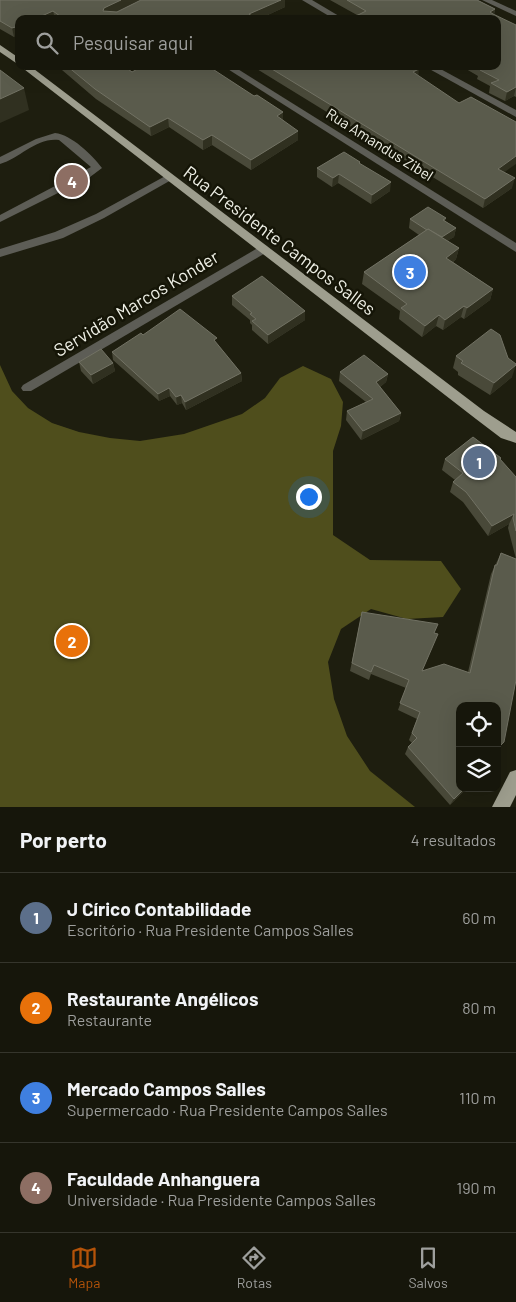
<!DOCTYPE html>
<html lang="pt">
<meta charset="utf-8">
<style>
:root{--surface:#16160b;--page:#232319;--text:#f1f3f6;--muted:#9e9f9d;--line:#35352c;--accent:#b45309}
body{margin:0;font-family:Barlow,sans-serif;background:var(--page);color:var(--text)}
.controls{position:absolute;right:15px;bottom:15px;display:grid;overflow:hidden;border-radius:10px;box-shadow:0 5px 20px #0002}
.controls button{width:45px;height:45px;display:grid;place-items:center;padding:0;border:0;border-bottom:1px solid var(--line);background:var(--surface);color:var(--text);font:25px sans-serif}
.you{position:absolute;left:308px;top:496px;width:18px;height:18px;margin:-12px;border:4px solid #fff;border-radius:50%;background:#1a73e8;box-shadow:0 0 0 8px #1a73e833}
.badge{display:grid;place-items:center;width:32px;height:32px;border-radius:50%;background:var(--accent);color:#fff;font-size:16px;font-weight:700}
.pin{position:absolute;translate:-50% -50%;border:2px solid #fff;box-shadow:0 1px 5px #0006}
.list{margin:0;padding:0;list-style:none}
h2{display:flex;justify-content:space-between;align-items:center;height:65px;margin:0;padding:0 20px;font-size:21px}
h2 small{font-size:16px;font-weight:400;color:var(--muted)}
.list li{display:grid;grid-template-columns:32px 1fr auto;gap:15px;align-items:center;box-sizing:border-box;height:90px;padding:0 20px;border-top:1px solid var(--line)}
.list b{display:block;font-size:19px;white-space:nowrap}
.list p{margin:0;font-size:16px;white-space:nowrap;color:var(--muted)}
.list em{font-size:16px;font-style:normal;color:var(--muted)}
.icon{flex:none;width:28px;height:28px;fill:none;stroke:currentColor;stroke-width:2;stroke-linecap:round;stroke-linejoin:round}
.map{position:relative;flex:none;width:516px;height:807px;overflow:hidden}
.search{position:absolute;background:var(--surface);box-shadow:0 5px 20px #0002;left:15px;right:15px;top:15px;height:55px;display:flex;align-items:center;gap:12px;box-sizing:border-box;padding:0 18px;border-radius:10px;color:var(--muted);font-size:19px}
.sheet{height:425px;background:var(--surface)}
nav{display:flex;justify-content:space-around;align-items:center;box-sizing:border-box;height:70px;border-top:1px solid var(--line);background:var(--surface);font-size:14px;color:var(--muted)}
nav a{display:grid;justify-items:center;gap:2px}
nav .on{color:var(--accent)}
.map>svg:first-child{display:block}
.forest{fill:#4f4e1c}
.lines{fill:none;stroke-linecap:round;stroke-linejoin:round}
.minor{fill:#5d5d56;fill-rule:evenodd}
.major{fill:#9e9e8e;fill-rule:evenodd}
.wall{fill:#494939}
.shaded-wall{fill:#303020}
.building{fill:#5a5b4c;stroke:#727264}
.labels{text-anchor:middle;dominant-baseline:central;stroke-width:5;stroke-linejoin:round;paint-order:stroke}
.far-street-label{font-size:15px;fill:#eff0e6;stroke:#151507}
.street-label{font-size:18px;fill:#eff0e6;stroke:#151507}
</style>
<div class="map">
<svg width="516" height="807" viewBox="0 0 516 807">
<rect width="100%" height="100%" fill="#1e1e0f"/>
<path class="forest" d="M0,365L12,391L28,408L52,423L79,432L110,438L140,441L184,434L242,414L265,398L280,378L303,366L331,379L343,402L341,426L333,451V535L370,560L441,561L461,589L443,617L407,619L371,609L341,629L328,662L334,699L347,736L370,771L415,807H0Z"/>
<g class="lines">
<g class="minor">
<path d="M302,0H312L344,19H334Z"/>
<path d="M482,0H492L516,11V16Z"/>
<path d="M223,66H233L516,243V252Z"/>
<path d="M424,66H435L516,110V117Z"/>
<path d="M55,133C72,135 92,155 102,168L90,177L0,222V215L91,167L59,140C37,137 20,158 0,164V157L36,139Z"/>
<path d="M169,174L173,175V179L104,218L63,238L0,257V249L55,232L96,214Z"/>
<path d="M263,245L267,246L268,249L267,252L31,391H23L21,388L23,385Z"/>
</g>
<g class="major">
<path d="M0,45L19,58V65L0,52Z"/>
<path d="M20,66H30L484,411L516,432V443L501,438L476,419Z"/>
<path d="M516,770V795L510,807H492L510,772Z"/>
</g>
</g>
<g class="wall">
<path d="M0,0L285,7L259,19H19L14,37L0,29Z"/>
<path d="M330,0H477L495,9L494,15L516,25V97L514,96L505,101L489,93L490,86L477,79L478,76L461,66H497V19L357,15Z"/>
<path d="M62,66H124L132,72L254,96L283,112V120L298,140L251,170L212,145L203,150L169,127L151,136L96,99L62,70Z"/>
<path d="M252,66H414L418,76L504,172L512,188L483,208Z"/>
<path d="M360,162V164L390,191L371,204L338,183L332,187L317,177V168Z"/>
<path d="M446,218L445,221L456,228L454,237L447,241L459,248L456,259L453,262L493,289L490,300L464,319L461,317L443,330L436,326L422,337L399,319L400,311L362,284L364,272L419,235L409,228L410,219Z"/>
<path d="M232,296L305,311V320L268,344L252,330V325L250,323V320L232,305Z"/>
<path d="M143,335L217,344L241,373L242,381L186,410L182,403L177,405L170,396L159,401L113,360L112,352Z"/>
<path d="M456,356L512,377L490,395L458,375V372L453,368Z"/>
<path d="M79,362L113,363L115,371L93,384L81,371Z"/>
<path d="M340,372L388,374L386,382L380,387L401,413L399,421L361,440L346,420L347,411L366,402L339,381Z"/>
<path d="M445,459L500,460L516,477V680L499,749L497,706L467,788L450,805L405,754L408,747L412,743L409,740L417,719L398,710L406,688L371,674L369,680L350,671L362,612L434,633L422,671L468,672L491,574L501,553L516,559L508,528L509,524L488,536L463,502L450,492L453,482L455,480L442,470Z"/>
</g>
<g class="shaded-wall">
<path d="M121,0H141L105,17L103,11L104,8Z"/>
<path d="M281,0H285V7L259,19H249V14Z"/>
<path d="M495,9L493,18L490,12Z"/>
<path d="M53,11L55,19H35Z"/>
<path d="M19,26V36L14,37L12,28Z"/>
<path d="M419,69L418,79L413,72Z"/>
<path d="M516,87L514,96L505,101L507,92Z"/>
<path d="M24,88L29,110L0,123V99Z"/>
<path d="M283,112V122L277,116Z"/>
<path d="M168,118L169,127L151,136L150,127Z"/>
<path d="M298,131V140L251,170V160Z"/>
<path d="M212,135V145L203,150V140Z"/>
<path d="M516,156V164L496,178L498,169Z"/>
<path d="M339,174L338,183L332,187L333,178Z"/>
<path d="M515,178L512,188L483,208L485,199Z"/>
<path d="M391,182L390,191L371,204L372,195Z"/>
<path d="M456,228L454,237L438,247L440,238Z"/>
<path d="M459,248L456,259L443,269L446,258Z"/>
<path d="M493,289L490,300L464,319L467,308Z"/>
<path d="M464,306L461,317L443,330L445,320Z"/>
<path d="M305,311V320L268,344V335Z"/>
<path d="M439,315L436,326L422,337L425,326Z"/>
<path d="M113,363L115,371L93,384L91,375Z"/>
<path d="M516,365L512,377L490,395L494,383Z"/>
<path d="M241,373L242,381L186,410L185,402Z"/>
<path d="M388,374L386,382L375,391L376,382Z"/>
<path d="M169,388L170,396L159,401L158,394Z"/>
<path d="M181,395L182,403L177,405L176,397Z"/>
<path d="M401,413L399,421L361,440L363,431Z"/>
<path d="M514,514L509,524L488,536L492,526Z"/>
<path d="M465,788H467L450,805L454,799Z"/>
</g>
<g class="building">
<path d="M0,0H121L104,8L103,11L117,12L141,0H281L249,14L256,19H64L53,11L35,19H19V26L12,28L0,21Z"/>
<path d="M347,0H477L495,9L490,12L493,14L516,25V87L507,92L491,83L499,80L480,70L483,68L480,66H497V19H350L366,11Z"/>
<path d="M67,66H124L132,72L143,66H208L254,96L257,95L283,112L277,116L298,131L251,160L212,135L203,140L168,118L150,127L95,89Z"/>
<path d="M267,66H414L419,69L413,72L459,103L471,97L516,122V156L498,169L515,178L485,199Z"/>
<path d="M0,70L24,88L0,99Z"/>
<path d="M344,152L360,162L359,163L391,182L372,195L339,174L333,178L317,168Z"/>
<path d="M428,207L446,218L443,220L456,228L442,237L428,229L427,230L410,219Z"/>
<path d="M428,229L459,248L446,258L493,289L467,308L464,306L445,320L439,315L425,326L401,308L407,304L364,272Z"/>
<path d="M262,276L305,311L268,335L252,321L256,319L250,314L252,313L232,296Z"/>
<path d="M180,309L217,338L214,340L241,373L185,402L181,395L176,397L169,388L158,394L112,352L141,333L143,335Z"/>
<path d="M491,329L500,335L508,358L516,364V365L494,383L461,363L463,361L456,356Z"/>
<path d="M101,349L113,363L91,375L79,362Z"/>
<path d="M364,355L388,374L376,382L401,413L363,431L347,411L373,399L340,372Z"/>
<path d="M473,437L501,458L500,459L516,477V531L513,518L514,514L492,526L466,492L453,482L463,473L445,459Z"/>
<path d="M501,553L516,559V680L504,742L497,749V706H460V788H465L454,799L408,747L417,738L412,733L420,712L400,703L409,680L374,665L371,672L352,663L362,612L438,624L434,633L438,634L422,671L444,664L470,673L495,565H497Z"/>
</g>
<g class="labels">
<g class="far-street-label">
<text transform="translate(380 144) rotate(32)">Rua Amandus Zibel</text>
</g>
<g class="street-label">
<text transform="translate(280 240) rotate(37)">Rua Presidente Campos Salles</text>
<text transform="translate(136 303) rotate(-31)">Servidão Marcos Konder</text>
</g>
</g>
</svg>
<div class="controls">
<button><svg class="icon" aria-label="locate" viewBox="0 0 24 24"><circle cx="12" cy="12" r="6"/><path d="M12 2v4M12 18v4M2 12h4M18 12h4"/></svg></button>
<button><svg class="icon" aria-label="layers" viewBox="0 0 24 24"><path d="M12 4l9 5-9 5-9-5zM3 14l9 5 9-5"/></svg></button>
</div>
<div class="you"></div>
<div class="pin badge" style="left:479px;top:462px;background:#5c6f8a">1</div>
<div class="pin badge" style="left:72px;top:641px;background:#e8710a">2</div>
<div class="pin badge" style="left:410px;top:272px;background:#3f7fe0">3</div>
<div class="pin badge" style="left:72px;top:181px;background:#8d6e63">4</div>
<div class="search"><svg class="icon" aria-label="search" viewBox="0 0 24 24"><circle cx="10" cy="10" r="6"/><path d="M15 15l6 6"/></svg>Pesquisar aqui</div>
</div>
<section class="sheet">
<h2>Por perto<small>4 resultados</small></h2>
<ul class="list">
<li><span class="badge" style="background:#5c6f8a">1</span><div><b>J Círico Contabilidade</b><p>Escritório · Rua Presidente Campos Salles</p></div><em>60 m</em></li>
<li><span class="badge" style="background:#e8710a">2</span><div><b>Restaurante Angélicos</b><p>Restaurante</p></div><em>80 m</em></li>
<li><span class="badge" style="background:#3f7fe0">3</span><div><b>Mercado Campos Salles</b><p>Supermercado · Rua Presidente Campos Salles</p></div><em>110 m</em></li>
<li><span class="badge" style="background:#8d6e63">4</span><div><b>Faculdade Anhanguera</b><p>Universidade · Rua Presidente Campos Salles</p></div><em>190 m</em></li>
</ul>
</section>
<nav>
<a class="on"><svg class="icon" aria-label="map" viewBox="0 0 24 24"><path d="M3 6l6-2 6 2 6-2v14l-6 2-6-2-6 2zM9 4v14M15 6v14"/></svg>Mapa</a>
<a><svg class="icon" aria-label="directions" viewBox="0 0 24 24"><path d="M12 3l9 9-9 9-9-9zM9 14v-3h6M13 9l2 2-2 2"/></svg>Rotas</a>
<a><svg class="icon" aria-label="saved" viewBox="0 0 24 24"><path d="M7 4h10v16l-5-4-5 4z"/></svg>Salvos</a>
</nav>
